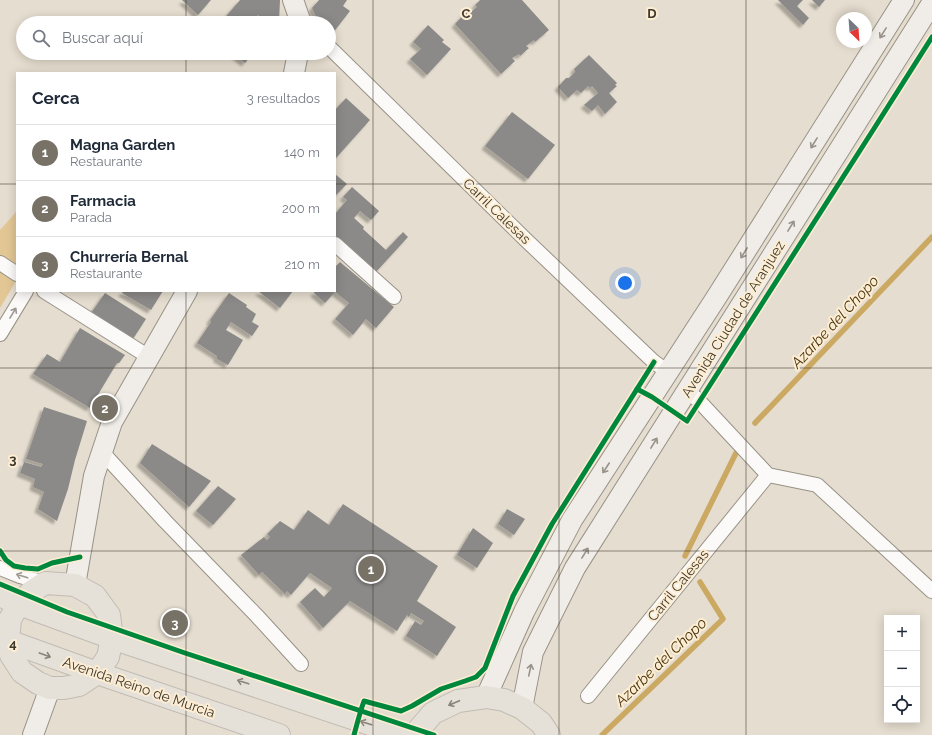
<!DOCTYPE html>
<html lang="es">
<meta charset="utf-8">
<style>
:root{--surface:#fff;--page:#f6f6f7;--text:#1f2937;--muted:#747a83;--line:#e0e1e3;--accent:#787266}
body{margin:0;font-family:Raleway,sans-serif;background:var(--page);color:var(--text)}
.controls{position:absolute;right:12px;bottom:12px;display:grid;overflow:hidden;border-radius:0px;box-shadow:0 2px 10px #0003}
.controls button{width:36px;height:36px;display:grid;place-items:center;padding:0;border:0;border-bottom:1px solid var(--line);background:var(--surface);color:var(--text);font:20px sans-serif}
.compass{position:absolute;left:836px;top:12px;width:36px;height:36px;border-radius:50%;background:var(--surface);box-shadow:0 2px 10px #0003;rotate:155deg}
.you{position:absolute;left:625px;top:283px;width:14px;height:14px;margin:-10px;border:3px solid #fff;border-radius:50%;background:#1a73e8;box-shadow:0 0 0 6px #1a73e833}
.badge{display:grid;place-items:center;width:26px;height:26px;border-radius:50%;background:var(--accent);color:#fff;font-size:13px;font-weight:700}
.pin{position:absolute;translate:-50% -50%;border:2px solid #fff;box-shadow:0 1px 4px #0006}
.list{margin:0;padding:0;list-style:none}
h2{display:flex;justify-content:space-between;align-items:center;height:52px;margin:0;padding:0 16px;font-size:17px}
h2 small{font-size:13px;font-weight:400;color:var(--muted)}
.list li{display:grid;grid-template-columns:26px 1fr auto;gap:12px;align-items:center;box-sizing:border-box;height:56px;padding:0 16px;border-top:1px solid var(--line)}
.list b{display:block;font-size:15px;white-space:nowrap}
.list p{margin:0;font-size:13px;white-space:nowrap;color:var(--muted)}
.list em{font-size:13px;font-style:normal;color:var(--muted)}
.icon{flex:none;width:22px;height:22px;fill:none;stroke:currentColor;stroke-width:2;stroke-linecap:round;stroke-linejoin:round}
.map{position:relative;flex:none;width:932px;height:735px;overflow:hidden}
.search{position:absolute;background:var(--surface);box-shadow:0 2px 10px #0003;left:16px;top:16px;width:320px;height:44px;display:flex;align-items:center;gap:10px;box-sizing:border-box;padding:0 14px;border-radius:22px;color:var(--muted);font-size:15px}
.panel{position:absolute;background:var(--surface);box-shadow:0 2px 10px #0003;left:16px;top:72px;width:320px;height:220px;border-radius:0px}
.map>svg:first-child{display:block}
.green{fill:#e2c795}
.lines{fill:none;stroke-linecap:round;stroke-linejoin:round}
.stream{stroke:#cba963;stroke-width:5.5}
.building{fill:#8b8a88;filter:url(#shadow)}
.street-casing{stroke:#989287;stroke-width:16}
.secondary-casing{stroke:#989287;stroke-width:22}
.primary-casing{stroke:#c0bcb4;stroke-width:24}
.street{stroke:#fbfaf8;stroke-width:14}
.secondary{stroke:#f0ede8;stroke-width:20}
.primary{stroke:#e5e0d8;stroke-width:22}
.cycleway-casing{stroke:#fdedd2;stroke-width:8}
.cycleway{stroke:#00873e;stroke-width:5}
.oneway{stroke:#97928a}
.oneway2{stroke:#9c9992}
.oneway3{stroke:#89847a}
.grid{fill:none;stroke:#3e382d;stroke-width:1;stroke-opacity:0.55}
.labels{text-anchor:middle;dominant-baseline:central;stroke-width:4;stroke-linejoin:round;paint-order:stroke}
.street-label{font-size:14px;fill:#3e382d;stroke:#fdedd2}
.water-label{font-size:15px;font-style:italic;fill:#48340d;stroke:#fdedd2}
.grid-label{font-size:13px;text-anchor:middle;font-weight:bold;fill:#3e382d;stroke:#fdedd2;stroke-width:4;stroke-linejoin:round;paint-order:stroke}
</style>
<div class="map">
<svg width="932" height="735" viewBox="0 0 932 735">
<defs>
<filter id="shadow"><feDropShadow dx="-3.5" dy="3.5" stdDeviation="1" flood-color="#0004"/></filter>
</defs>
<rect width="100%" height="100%" fill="#e5ddcf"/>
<path class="green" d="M17,211V279L0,308V230Z"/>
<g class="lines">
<g class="stream">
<path d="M755,423L932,237"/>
<path d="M685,556L737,451"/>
<path d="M602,735L723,619L700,582"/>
</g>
</g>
<g class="building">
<path d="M182,0H211L198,15Z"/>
<path d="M240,0H280L279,23H262L264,21L258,15L250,23H223L222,21Z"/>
<path d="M319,0H347L343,6L350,11L329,38V23H319L312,8Z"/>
<path d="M480,0H522L549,30L535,42L534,40L526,46L529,48L520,56L519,54L512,58L515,61L501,74L455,24L468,10L471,12L477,7L475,5Z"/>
<path d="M778,0H803L797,6L809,18L803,25Z"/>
<path d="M812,0H825L819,7Z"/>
<path d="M428,25L444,40L442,42L451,49L427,75L410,59L421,49L413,42Z"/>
<path d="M232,53H253L245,63Z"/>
<path d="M589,55L617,83L615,85L617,86L609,93L617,102L605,114L598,105L592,111L584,105L598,93L592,86L590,88L588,86L581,93L577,90L568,98L558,87L566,78H569L575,72L574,69Z"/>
<path d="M346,98L370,120L336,158L335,157V110Z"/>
<path d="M512,112L555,145L528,179L485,146Z"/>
<path d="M335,174L347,184L335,196Z"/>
<path d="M352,187L379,211L371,220L360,211L354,218L364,227L363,229L386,250L403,232L408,237L376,272L349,247L347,248L335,238V214L347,200L343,197Z"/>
<path d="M340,262L394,307L376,328L366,319L353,335L335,319L349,303L335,292L325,303L314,293L315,291H335V267Z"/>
<path d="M123,291H163L151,310L122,293Z"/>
<path d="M258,291H293L280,308Z"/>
<path d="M105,293L146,319L133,339L91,313Z"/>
<path d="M229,293L247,305L246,307L256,314L252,322L259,326L252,336L231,322L226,330L243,340L228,365L217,359V356L197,343L211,322L210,320Z"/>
<path d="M80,328L125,355L119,363H117L90,408L33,374L47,354L60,362Z"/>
<path d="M44,407L87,421L75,460L68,489L57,521L38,509L44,492L33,487L35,479L20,473L24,462L41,467L43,464L26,459Z"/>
<path d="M152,444L211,481L189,507L140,463Z"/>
<path d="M218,486L236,499L213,525L196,511Z"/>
<path d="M343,504L438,566L417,601L456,627L437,656L406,636L415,621L421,625L424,621L411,613L409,617L407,615L397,631L350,601L323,628L300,602L315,588L324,597L332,588L310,573L291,595L287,591L285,594L262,572L259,575L241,555L264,537L267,540L270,537L267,534L280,521L294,530L308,510L329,525Z"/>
<path d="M507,509L525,519L514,535L498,524Z"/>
<path d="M473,528L493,543L477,568L457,555Z"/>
</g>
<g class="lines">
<g class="street-casing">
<g id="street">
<path d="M329,47L526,240L654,362L668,372"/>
<path d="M335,244L394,297"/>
<path d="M0,263L17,274"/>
<path d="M44,291L149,357"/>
<path d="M0,334L26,291"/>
<path d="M687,390L699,401L768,475L817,485L932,591"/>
<path d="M102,452L165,521L257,616L301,664"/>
<path d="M0,568L20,576L45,583"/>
<path d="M588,696L768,475"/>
</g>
</g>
<g class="secondary-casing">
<g id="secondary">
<path d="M293,0L300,20V23"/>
<path d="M294,73L298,53"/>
<path d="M75,585L94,476L112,422L187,291"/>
<path d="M486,697L508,648L524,612L572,520L716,298L904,0"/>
<path d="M522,708L533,652L575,568L932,3"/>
<path d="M33,735L50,688"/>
</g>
</g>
<g class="primary-casing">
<g id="primary">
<path d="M45,583L75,585L95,596L109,615L112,638L108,657L97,673L79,685L64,688H50L38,683L22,672L11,655L8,641L10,619L19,604L31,592Z"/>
<path d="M0,595L19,604L112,638L403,735"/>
<path d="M0,638L97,673L279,735"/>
<path d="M414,735L433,713L458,701L486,697L504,700L522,708L541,723L549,735"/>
</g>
</g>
<use href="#street" class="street"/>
<use href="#secondary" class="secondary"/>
<use href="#primary" class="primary"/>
<g class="cycleway-casing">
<g id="cycleway">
<path d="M637,389L652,397L687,421L875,127L932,37"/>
<path d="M0,551L6,560L14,566L25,568L38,569L52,563L80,557"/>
<path d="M0,584L67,612L185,653L434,735"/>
<path d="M354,735C357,724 360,712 364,701L401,711L412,706L441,689L465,681L476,677L485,668L513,596L552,524L654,362"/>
</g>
</g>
<use href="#cycleway" class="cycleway"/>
</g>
<defs><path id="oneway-shaft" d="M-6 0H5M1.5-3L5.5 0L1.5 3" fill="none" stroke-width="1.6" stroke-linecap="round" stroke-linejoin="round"/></defs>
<g class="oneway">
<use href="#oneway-shaft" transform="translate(883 33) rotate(122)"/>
<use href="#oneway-shaft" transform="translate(814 143) rotate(122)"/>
<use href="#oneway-shaft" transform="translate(791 226) rotate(-58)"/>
<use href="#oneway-shaft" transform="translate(744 253) rotate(122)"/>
<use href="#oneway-shaft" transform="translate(654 443) rotate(-58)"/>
<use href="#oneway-shaft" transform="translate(606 468) rotate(123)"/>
<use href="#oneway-shaft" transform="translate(585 553) rotate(-58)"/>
<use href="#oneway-shaft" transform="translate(530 670) rotate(-78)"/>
</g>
<g class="oneway2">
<use href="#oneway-shaft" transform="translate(13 313) rotate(-59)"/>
<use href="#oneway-shaft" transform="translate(22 576) rotate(-162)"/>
</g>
<g class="oneway3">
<use href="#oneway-shaft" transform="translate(45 655) rotate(20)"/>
<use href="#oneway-shaft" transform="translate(243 682) rotate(-162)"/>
<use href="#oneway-shaft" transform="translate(454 703) rotate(157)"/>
<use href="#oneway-shaft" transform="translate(366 723) rotate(-162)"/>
</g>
<path class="grid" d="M186,0V23M373,0V735M559,0V735M746,0V735M186,53V73M0,184H17M335,184H932M186,291V735M0,368H932M0,551H932"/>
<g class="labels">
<g class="street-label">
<text transform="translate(497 211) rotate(44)">Carril Calesas</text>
<text transform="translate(733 319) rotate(-58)">Avenida Ciudad de Aranjuez</text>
<text transform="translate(678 585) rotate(-51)">Carril Calesas</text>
<text transform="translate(139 687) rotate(19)">Avenida Reino de Murcia</text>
</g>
<g class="water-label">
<text transform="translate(835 322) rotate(-47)">Azarbe del Chopo</text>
<text transform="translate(661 662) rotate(-44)">Azarbe del Chopo</text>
</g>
</g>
<g class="grid-label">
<text x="466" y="18">C</text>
<text x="652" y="18">D</text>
<text x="13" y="464">3</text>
<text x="13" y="648">4</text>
</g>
</svg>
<div class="controls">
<button>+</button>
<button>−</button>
<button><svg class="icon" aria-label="locate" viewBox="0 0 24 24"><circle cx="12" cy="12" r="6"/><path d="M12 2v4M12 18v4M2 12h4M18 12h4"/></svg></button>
</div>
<svg class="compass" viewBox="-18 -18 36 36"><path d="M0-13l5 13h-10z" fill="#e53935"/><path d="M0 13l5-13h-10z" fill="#747a83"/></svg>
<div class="you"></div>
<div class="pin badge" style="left:371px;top:569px">1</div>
<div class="pin badge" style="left:105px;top:408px">2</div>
<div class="pin badge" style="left:175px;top:623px">3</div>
<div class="search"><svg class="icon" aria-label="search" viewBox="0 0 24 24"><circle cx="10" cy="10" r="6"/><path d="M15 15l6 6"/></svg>Buscar aquí</div>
<section class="panel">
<h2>Cerca<small>3 resultados</small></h2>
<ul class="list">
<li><span class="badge">1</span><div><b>Magna Garden</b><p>Restaurante</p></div><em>140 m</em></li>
<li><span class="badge">2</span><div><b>Farmacia</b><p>Parada</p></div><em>200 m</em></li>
<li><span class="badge">3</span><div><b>Churrería Bernal</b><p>Restaurante</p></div><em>210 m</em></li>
</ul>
</section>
</div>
